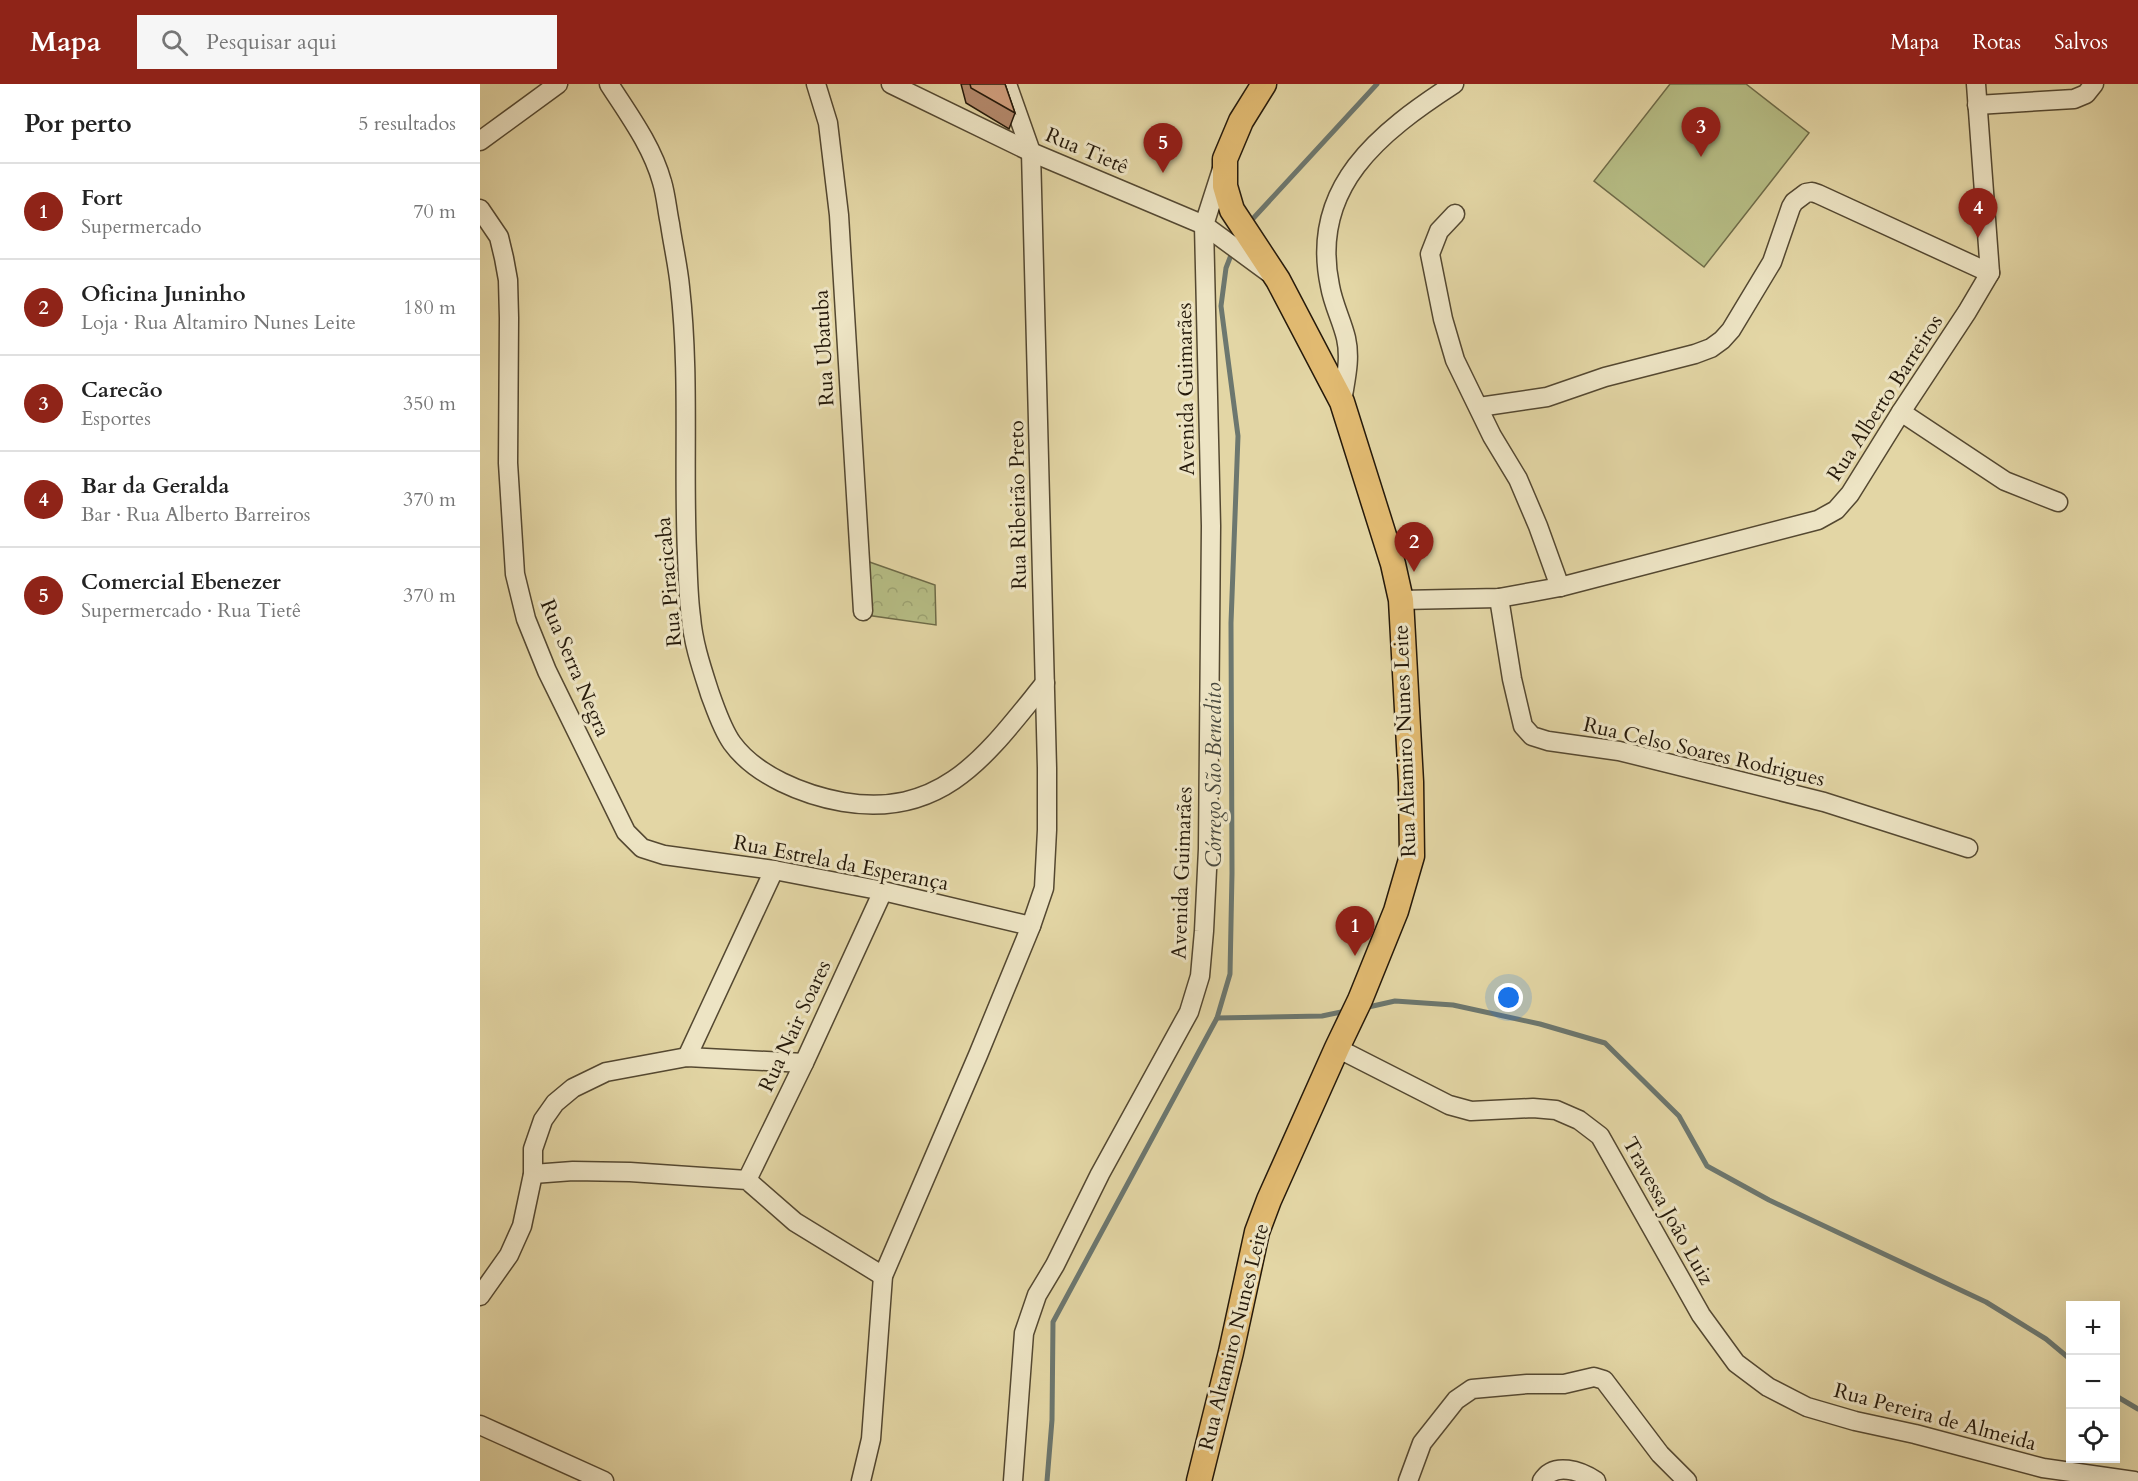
<!DOCTYPE html>
<html lang="pt">
<meta charset="utf-8">
<style>
:root{--surface:#fff;--page:#f6f6f6;--text:#222;--muted:#767676;--line:#e0e0e0;--accent:#8f2418}
body{margin:0;font-family:Cardo,serif;background:var(--page);color:var(--text)}
.controls{position:absolute;right:18px;bottom:18px;display:grid;overflow:hidden;border-radius:0px;box-shadow:0 6px 24px #0002}
.controls button{width:54px;height:54px;display:grid;place-items:center;padding:0;border:0;border-bottom:2px solid var(--line);background:var(--surface);color:var(--text);font:30px sans-serif}
.you{position:absolute;left:1029px;top:914px;width:21px;height:21px;margin:-15px;border:4px solid #fff;border-radius:50%;background:#1a73e8;box-shadow:0 0 0 9px #1a73e833}
.badge{display:grid;place-items:center;width:39px;height:39px;border-radius:50%;background:var(--accent);color:#fff;font-size:20px;font-weight:700}
.pin{position:absolute;translate:-50% -50px;filter:drop-shadow(0 2px 3px #0008)}
.pin::after{content:'';position:absolute;top:32px;width:21px;height:18px;background:inherit;clip-path:polygon(0 0,100% 0,50% 100%)}
.list{margin:0;padding:0;list-style:none}
h2{display:flex;justify-content:space-between;align-items:center;height:78px;margin:0;padding:0 24px;font-size:26px}
h2 small{font-size:20px;font-weight:400;color:var(--muted)}
.list li{display:grid;grid-template-columns:39px 1fr auto;gap:18px;align-items:center;box-sizing:border-box;height:96px;padding:0 24px;border-top:2px solid var(--line)}
.list b{display:block;font-size:22px;white-space:nowrap}
.list p{margin:0;font-size:20px;white-space:nowrap;color:var(--muted)}
.list em{font-size:20px;font-style:normal;color:var(--muted)}
.icon{flex:none;width:33px;height:33px;fill:none;stroke:currentColor;stroke-width:2;stroke-linecap:round;stroke-linejoin:round}
.map{position:relative;flex:none;width:1658px;height:1397px;overflow:hidden}
header{display:flex;align-items:center;gap:36px;box-sizing:border-box;height:84px;padding:0 30px;background:var(--accent);color:#fff}
header strong{font-size:28px}
nav{display:flex;gap:33px;margin-inline-start:auto;font-size:21px}
.search{width:420px;height:54px;background:var(--page);display:flex;align-items:center;gap:15px;box-sizing:border-box;padding:0 21px;border-radius:0px;color:var(--muted);font-size:22px}
main{display:flex}
aside{flex:1;background:var(--surface)}
.map>svg:first-child{display:block}
.park{fill:url(#park-crowns);stroke:#6e6b48;stroke-width:1.5}
.pitch{fill:#b6bd85;stroke:#6e6b48;stroke-width:1.5}
.lines{fill:none;stroke-linecap:round;stroke-linejoin:round}
.stream{stroke:#6c776f;stroke-width:5}
.minor-casing{stroke:#544831;stroke-width:21}
.major-casing{stroke:#25190a;stroke-width:27}
.minor{stroke:#ede4c4;stroke-width:18}
.major{stroke:#e2bb72;stroke-width:24}
.wall{fill:#b4896c;stroke:#25190a;stroke-width:1.5}
.building{fill:#d19f7e;stroke:#25190a;stroke-width:1.5}
.labels{text-anchor:middle;dominant-baseline:central;stroke-width:6;stroke-linejoin:round;paint-order:stroke}
.street-label{font-size:21px;fill:#25190a;stroke:#ede4c4}
.water-label{font-size:22px;font-style:italic;fill:#48483d;stroke:#ede4c4}
</style>
<header>
<strong>Mapa</strong>
<div class="search"><svg class="icon" aria-label="search" viewBox="0 0 24 24"><circle cx="10" cy="10" r="6"/><path d="M15 15l6 6"/></svg>Pesquisar aqui</div>
<nav><a>Mapa</a><a>Rotas</a><a>Salvos</a></nav>
</header>
<main>
<aside>
<h2>Por perto<small>5 resultados</small></h2>
<ul class="list">
<li><span class="badge">1</span><div><b>Fort</b><p>Supermercado</p></div><em>70 m</em></li>
<li><span class="badge">2</span><div><b>Oficina Juninho</b><p>Loja · Rua Altamiro Nunes Leite</p></div><em>180 m</em></li>
<li><span class="badge">3</span><div><b>Carecão</b><p>Esportes</p></div><em>350 m</em></li>
<li><span class="badge">4</span><div><b>Bar da Geralda</b><p>Bar · Rua Alberto Barreiros</p></div><em>370 m</em></li>
<li><span class="badge">5</span><div><b>Comercial Ebenezer</b><p>Supermercado · Rua Tietê</p></div><em>370 m</em></li>
</ul>
</aside>
<div class="map">
<svg width="1658" height="1397" viewBox="0 0 1658 1397">
<defs>
<pattern id="park-crowns" width="20" height="18" patternUnits="userSpaceOnUse" patternTransform="scale(1.5)"><rect width="20" height="18" fill="#b6bd85"/><path d="M2 6a3 3 0 1 1 6 0M12 15a3 3 0 1 1 6 0" fill="none" stroke="#9ca272"/></pattern>
</defs>
<rect width="100%" height="100%" fill="#e3d6a5"/>
<filter id="stains"><feTurbulence type="fractalNoise" baseFrequency=".00333" numOctaves="4"/><feColorMatrix values="0 0 0 0 .2 0 0 0 0 .09 0 0 0 0 .02 0 0 0 .5 -.17"/></filter>
<radialGradient id="worn" r=".72"><stop offset=".6" stop-color="#630" stop-opacity="0"/><stop offset="1" stop-color="#630" stop-opacity=".3"/></radialGradient>
<path class="park" d="M381,475L455,501L456,541L386,531Z"/>
<path class="pitch" d="M1190,0H1266L1329,49L1224,183L1114,97Z"/>
<g class="lines">
<g class="stream">
<path d="M768,140L897,0"/>
<path d="M884,924L915,917L973,921L1060,940L1125,959L1199,1032L1227,1082L1289,1116L1506,1218L1566,1255L1590,1275"/>
<path d="M737,934L842,932L866,927"/>
<path d="M1636,1312L1658,1325"/>
<path d="M567,1397L572,1336L573,1238L737,934L750,890L752,789L751,539L758,352L741,222L746,184L753,166"/>
</g>
<g class="minor-casing">
<g id="minor">
<path d="M129,0C149,31 172,62 182,98C186,111 187,126 190,140C193,161 198,182 200,203C210,291 203,381 207,469C208,490 208,512 211,533C213,559 222,585 230,610C236,626 242,645 252,659C276,692 324,711 363,718C464,735 508,669 565,599"/>
<path d="M336,0L348,39L359,131L383,527"/>
<path d="M411,0L551,68L724,141L742,85"/>
<path d="M1497,21L1594,15L1606,10L1614,0"/>
<path d="M0,57L78,0"/>
<path d="M0,125L19,153L24,174L28,196L29,234L28,379L35,490L46,535L67,587L146,748L162,764L184,771L294,786L403,807L551,842"/>
<path d="M975,130L959,147L950,170L963,235L975,276L1012,352L1038,395L1058,442L1080,503"/>
<path d="M724,141L788,188"/>
<path d="M862,318C865,297 871,276 866,254C862,237 853,220 850,202C829,103 900,48 974,0"/>
<path d="M999,323L1067,313L1125,293L1215,270L1231,264L1242,256L1251,246L1292,178L1311,123L1314,118L1326,109L1332,108L1338,110L1510,189"/>
<path d="M1421,328L1525,397L1578,418"/>
<path d="M1019,514L1032,595L1043,642L1052,652L1068,657L1139,667L1344,718L1488,764"/>
<path d="M921,516L1019,514L1080,503L1338,436L1356,426L1370,410L1421,328L1487,228L1510,189L1496,0"/>
<path d="M857,964L969,1021L991,1027L1053,1024L1076,1026L1099,1036L1120,1052L1221,1231L1256,1279L1288,1303L1327,1323L1375,1337L1435,1350L1563,1384L1654,1397"/>
<path d="M207,973L294,786"/>
<path d="M53,1090L93,1087L150,1088L267,1096L315,1138L403,1192"/>
<path d="M267,1096L324,979L403,807"/>
<path d="M0,1212L29,1171L42,1142L53,1090V1065L63,1036L75,1019L93,1004L126,988L207,973L324,979"/>
<path d="M0,1341L124,1397"/>
<path d="M381,1397L391,1355L403,1192L498,971L551,842L564,804L567,746V684L551,68L527,0"/>
<path d="M533,1397L544,1249L557,1211L575,1181L620,1090L709,928L720,892L724,847L728,765L731,442L724,141"/>
<path d="M928,1397L942,1359L976,1316L992,1305L1047,1300H1084L1114,1293L1124,1296L1180,1370L1207,1397"/>
<path d="M1062,1397C1074,1377 1101,1387 1116,1397"/>
</g>
</g>
<g class="major-casing">
<path id="major" d="M719,1397L751,1268L777,1148L789,1116L857,964L880,916L916,827L932,772L931,698L921,516L913,480L862,318L798,196L752,126L745,102V75L761,37L784,0"/>
</g>
<use href="#minor" class="minor"/>
<use href="#major" class="major"/>
</g>
<path class="wall" d="M481,0H525L535,29L529,45L486,19Z"/>
<path class="building" d="M490,0H525L535,29L491,4Z"/>
<g class="labels">
<g class="street-label">
<text transform="translate(607 67) rotate(23)">Rua Tietê</text>
<text transform="translate(344 264) rotate(-93)">Rua Ubatuba</text>
<text transform="translate(706 305) rotate(-91)">Avenida Guimarães</text>
<text transform="translate(1405 314) rotate(-57)">Rua Alberto Barreiros</text>
<text transform="translate(538 421) rotate(-91)">Rua Ribeirão Preto</text>
<text transform="translate(189 498) rotate(-95)">Rua Piracicaba</text>
<text transform="translate(95 584) rotate(67)">Rua Serra Negra</text>
<text transform="translate(925 657) rotate(-92)">Rua Altamiro Nunes Leite</text>
<text transform="translate(1224 668) rotate(13)">Rua Celso Soares Rodrigues</text>
<text transform="translate(361 779) rotate(11)">Rua Estrela da Esperança</text>
<text transform="translate(702 789) rotate(-88)">Avenida Guimarães</text>
<text transform="translate(315 942) rotate(-65)">Rua Nair Soares</text>
<text transform="translate(1188 1127) rotate(61)">Travessa João Luiz</text>
<text transform="translate(754 1253) rotate(-76)">Rua Altamiro Nunes Leite</text>
<text transform="translate(1455 1333) rotate(15)">Rua Pereira de Almeida</text>
</g>
<g class="water-label">
<text transform="translate(734 691) rotate(-90)">Córrego São Benedito</text>
</g>
</g>
<rect width="100%" height="100%" filter="url(#stains)"/>
<rect width="100%" height="100%" fill="url(#worn)"/>
</svg>
<div class="controls">
<button>+</button>
<button>−</button>
<button><svg class="icon" aria-label="locate" viewBox="0 0 24 24"><circle cx="12" cy="12" r="6"/><path d="M12 2v4M12 18v4M2 12h4M18 12h4"/></svg></button>
</div>
<div class="you"></div>
<div class="pin badge" style="left:875px;top:872px">1</div>
<div class="pin badge" style="left:934px;top:488px">2</div>
<div class="pin badge" style="left:1221px;top:73px">3</div>
<div class="pin badge" style="left:1498px;top:154px">4</div>
<div class="pin badge" style="left:683px;top:89px">5</div>
</div>
</main>
